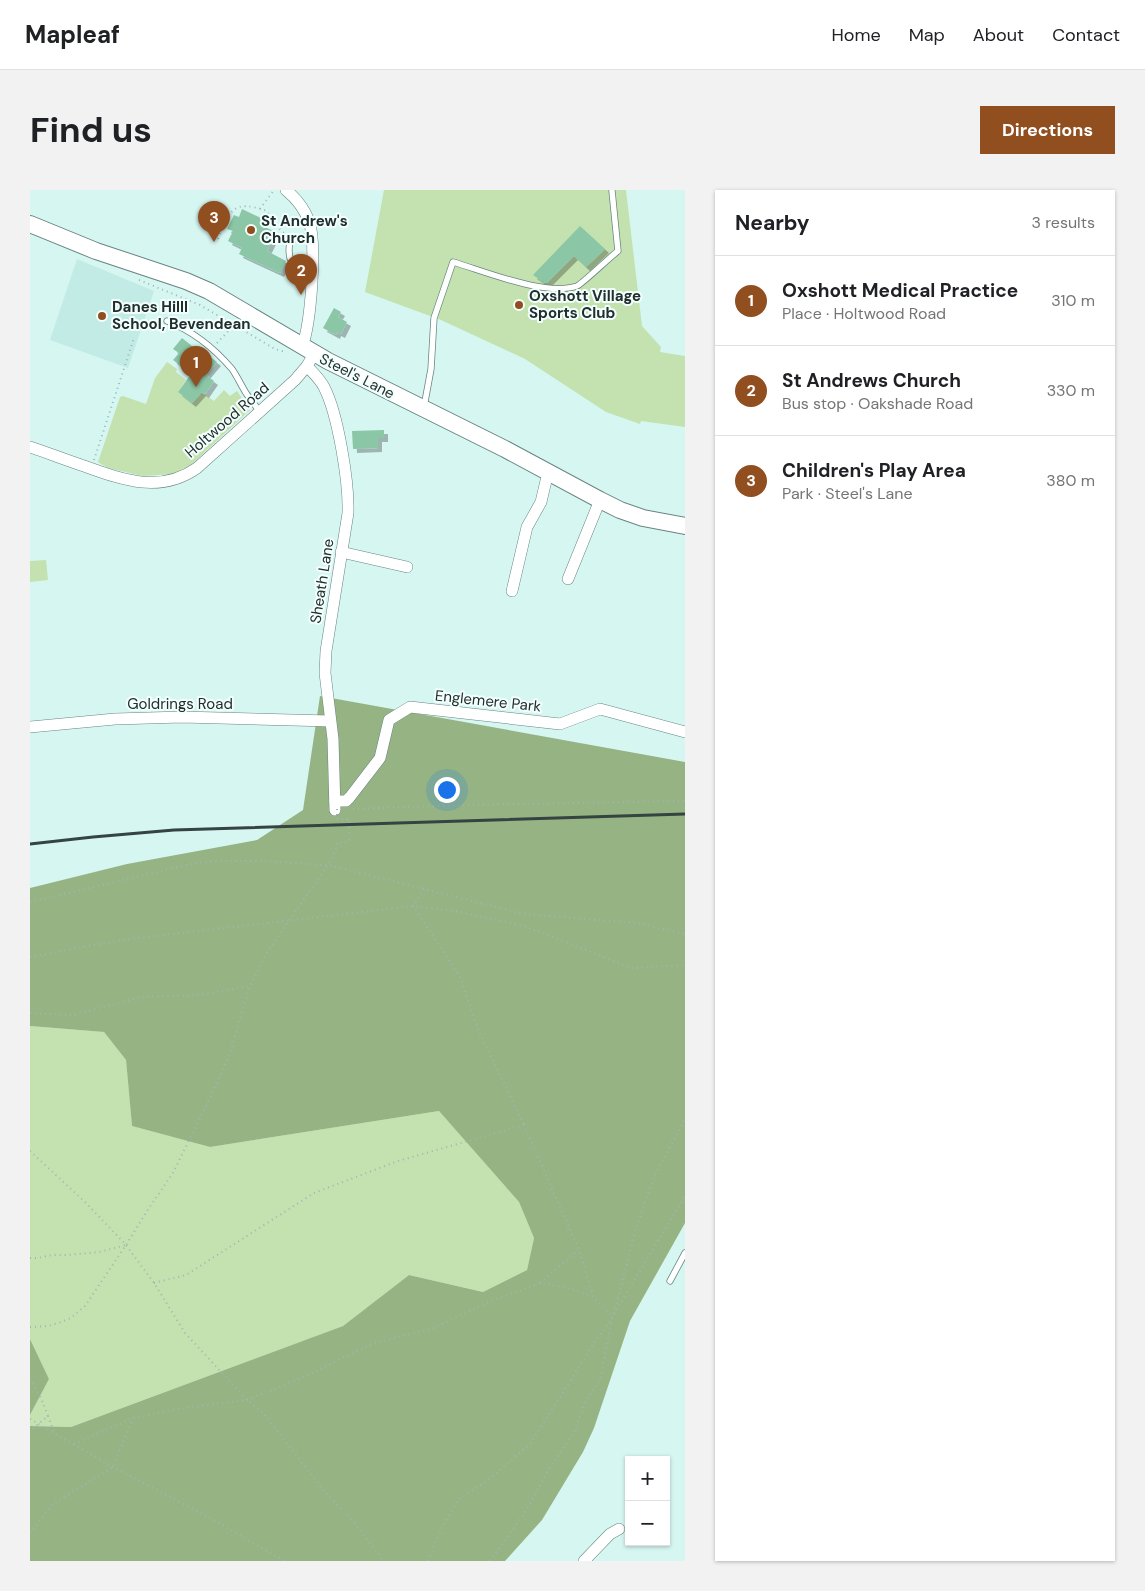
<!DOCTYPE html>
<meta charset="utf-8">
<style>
:root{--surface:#fff;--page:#f2f2f2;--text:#202124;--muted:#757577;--line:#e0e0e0;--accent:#914e1e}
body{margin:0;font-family:"DM Sans",sans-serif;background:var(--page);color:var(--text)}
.controls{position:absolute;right:15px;bottom:15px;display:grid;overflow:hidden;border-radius:0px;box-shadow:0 1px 4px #0004}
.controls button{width:45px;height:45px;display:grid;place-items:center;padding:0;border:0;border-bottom:1px solid var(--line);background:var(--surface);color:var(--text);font:25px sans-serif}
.you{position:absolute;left:416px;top:599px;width:18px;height:18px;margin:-12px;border:4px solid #fff;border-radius:50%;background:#1a73e8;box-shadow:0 0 0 8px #1a73e833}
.badge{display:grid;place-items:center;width:32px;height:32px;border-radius:50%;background:var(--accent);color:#fff;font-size:16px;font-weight:700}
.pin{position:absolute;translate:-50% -41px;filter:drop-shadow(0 1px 2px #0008)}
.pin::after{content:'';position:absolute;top:26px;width:18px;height:15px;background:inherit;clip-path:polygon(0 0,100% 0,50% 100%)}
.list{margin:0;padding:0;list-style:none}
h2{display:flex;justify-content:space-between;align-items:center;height:65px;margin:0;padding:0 20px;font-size:21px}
h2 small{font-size:16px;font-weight:400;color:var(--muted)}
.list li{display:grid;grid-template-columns:32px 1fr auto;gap:15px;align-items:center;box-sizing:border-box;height:90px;padding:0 20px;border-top:1px solid var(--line)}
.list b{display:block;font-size:19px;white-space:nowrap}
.list p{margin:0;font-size:16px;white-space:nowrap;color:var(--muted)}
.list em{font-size:16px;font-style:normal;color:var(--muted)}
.map{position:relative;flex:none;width:655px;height:1371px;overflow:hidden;border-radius:0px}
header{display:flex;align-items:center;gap:30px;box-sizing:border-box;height:70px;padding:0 25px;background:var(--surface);border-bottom:1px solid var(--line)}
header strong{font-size:24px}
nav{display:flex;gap:28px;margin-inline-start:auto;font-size:18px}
.intro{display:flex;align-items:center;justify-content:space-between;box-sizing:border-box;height:120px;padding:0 30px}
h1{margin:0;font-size:35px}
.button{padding:12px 22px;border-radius:0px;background:var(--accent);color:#fff;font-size:18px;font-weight:700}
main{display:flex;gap:30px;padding:0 30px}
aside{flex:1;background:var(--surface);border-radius:0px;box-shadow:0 1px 4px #0004}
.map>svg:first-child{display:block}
.built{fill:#c2ebe5}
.green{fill:#c3e2af}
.forest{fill:#96b483}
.building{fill:#8bc6a6;filter:url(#shadow)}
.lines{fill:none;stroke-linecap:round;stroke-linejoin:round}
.lane-casing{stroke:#688582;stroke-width:7}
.street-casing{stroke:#688582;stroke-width:12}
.secondary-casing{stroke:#688582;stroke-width:18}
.path{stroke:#9db7b4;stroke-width:2;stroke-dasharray:1 4;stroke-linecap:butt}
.lane{stroke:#fff;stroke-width:5.5}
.street{stroke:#fff;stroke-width:11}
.secondary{stroke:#fff;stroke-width:16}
.rail{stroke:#354342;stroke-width:3}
.path-bridge{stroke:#9db7b4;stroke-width:2;stroke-dasharray:1 4;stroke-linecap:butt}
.poi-dot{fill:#914e1e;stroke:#f2fffd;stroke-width:2}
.labels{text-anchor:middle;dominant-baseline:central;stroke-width:4;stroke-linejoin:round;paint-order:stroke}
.poi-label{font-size:15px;font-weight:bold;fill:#222e2d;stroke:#f2fffd;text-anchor:start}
.street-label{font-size:15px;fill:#222e2d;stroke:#f2fffd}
</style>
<header>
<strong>Mapleaf</strong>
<nav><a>Home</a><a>Map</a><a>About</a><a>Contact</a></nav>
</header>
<div class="intro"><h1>Find us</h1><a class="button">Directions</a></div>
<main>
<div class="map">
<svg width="655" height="1371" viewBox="0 0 655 1371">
<defs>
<filter id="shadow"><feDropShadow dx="4" dy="4" stdDeviation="0" flood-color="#0004"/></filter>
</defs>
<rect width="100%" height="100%" fill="#d6f6f2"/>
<path class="built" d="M47,69L124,101L98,178L20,150Z"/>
<g class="green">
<path d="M354,0H596L612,136L631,157L630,162L655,166V237L611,231L610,234L576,222L495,169L411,130L335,102Z"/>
<path d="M137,172L147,179L146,182L156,190L148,202L162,213L171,202L184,211L194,200L200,206L207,201L220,220L162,274L143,284L113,286L78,278L68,272L90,207L93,206L116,214L125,188Z"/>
<path d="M16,370L18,390L0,392V371Z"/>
<path d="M0,836L74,842L96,870L102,936L180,957L409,921L489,1012L504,1048L497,1080L453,1102L379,1085L313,1136L41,1237L0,1236V1225L19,1189L0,1149Z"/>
</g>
<g class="forest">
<path d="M290,506L655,572V1033L600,1131L564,1238L553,1262L512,1330L475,1371H0V1236L41,1237L313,1136L379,1085L453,1102L497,1080L504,1048L489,1012L409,921L180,957L102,936L96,870L74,842L0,836V698L97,674L227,650L273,620Z"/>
<path d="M0,1149L19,1189L0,1225Z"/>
</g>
<g class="building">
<path d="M212,19L233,29L230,35L246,42L237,61L256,71L250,83L209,64L212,58L198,51L203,41L197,39L204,25L209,27Z"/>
<path d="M550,36L575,59L556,77L544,66L517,93L513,92L503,85Z"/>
<path d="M304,118L311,122L308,127L317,132L311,144L307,142L306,145L293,138Z"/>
<path d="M152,148L176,167L178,165L187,172L176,185L184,191L175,204L172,202L162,213L148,202L161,184L143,170L149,163L143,159Z"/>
<path d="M354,240V248H348V258L323,259L322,241Z"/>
</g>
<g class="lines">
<g class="lane-casing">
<g id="lane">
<path d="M260,68C256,48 264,47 282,47"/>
<path d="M137,131C163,141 184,158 202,179C207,186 211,195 216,203C220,209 225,215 230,222"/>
<path d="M394,217L401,179L404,128L423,72C454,81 516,107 547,96C552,94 580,67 588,61L582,1"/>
<path d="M640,1091L655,1063"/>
</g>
</g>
<g class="street-casing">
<g id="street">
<path d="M256,0C267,9 274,18 279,31C287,55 281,133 272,157"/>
<path d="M277,176C283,183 290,189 294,197C308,224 319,292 318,323L296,461L295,483L303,549L305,620"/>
<path d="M0,257C18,263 36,270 54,276C93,290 130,304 167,278L265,190L277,176L281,169"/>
<path d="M311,362L377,377"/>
<path d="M538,389L570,310"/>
<path d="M482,401L497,337L511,312L518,282"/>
<path d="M0,537L85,529L152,527L300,531"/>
<path d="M305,611H316L320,607L350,568L359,530L380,517L530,534L570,519L655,542"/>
<path d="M554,1371L580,1344L589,1339"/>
</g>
</g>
<g class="secondary-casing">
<path id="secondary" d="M0,34L66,61L156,91L179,101L298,171L475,259L570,310L590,320L613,328L655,336"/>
</g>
<g class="path">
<path d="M230,19L244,0"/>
<path d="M188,49C201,20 202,9 237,21L243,33L256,45"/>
<path d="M109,90L170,115L245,159L255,162"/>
<path d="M187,153L204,135"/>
<path d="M64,270L104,148"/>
<path d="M323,619L433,615L655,611"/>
<path d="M394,699L383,716L430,787L449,842L494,935"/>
<path d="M0,712L161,674L185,671H235L298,675L494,724L607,733L655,744"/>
<path d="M0,767L91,750L383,716L426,721L494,736L602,778L655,775"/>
<path d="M0,823L44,825L110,807L169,805L220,796"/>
<path d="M0,961L55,1012L96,1055L124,1093L155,1143L217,1210L234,1224L295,1302L323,1331L354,1371"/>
<path d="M0,1068H8L22,1065H38L69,1062L96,1055"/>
<path d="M124,1093L156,1085L284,1003L368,971L494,935L549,1060L563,1106L583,1127"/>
<path d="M510,1093L548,1060"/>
<path d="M584,1124L655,1006"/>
<path d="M0,1137L18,1136L31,1132L41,1128L55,1116L96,1055L119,1018L143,983L186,895L200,863L220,796L238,761L298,675L307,657V653L319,652V647"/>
<path d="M0,1189L11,1208L18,1226L0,1241"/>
<path d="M18,1226L25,1245"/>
<path d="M0,1229L83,1277L182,1329L254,1371"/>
<path d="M44,1254L103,1228L146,1219L217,1210L278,1185L344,1153L404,1138L459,1112L510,1093L541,1099L562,1106"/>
<path d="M0,1343L23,1314L83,1277L103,1228"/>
<path d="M398,1371L411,1339L428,1310L462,1287L501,1253L565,1152L583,1127L605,1042L624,987L655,929"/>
<path d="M460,1371L496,1321L518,1280L544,1242L555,1212L570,1191L582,1128"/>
</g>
<use href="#lane" class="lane"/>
<use href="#street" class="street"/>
<use href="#secondary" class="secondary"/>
<path class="rail" d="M0,654L63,647L144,640L655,624"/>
<path class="path-bridge" d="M307,619V629H319V647"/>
</g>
<g class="poi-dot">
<circle cx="221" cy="40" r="5"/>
<circle cx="489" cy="115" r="5"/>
<circle cx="72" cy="126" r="5"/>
</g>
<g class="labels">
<g class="poi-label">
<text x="231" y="31">St Andrew's<tspan x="231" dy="17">Church</tspan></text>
<text x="499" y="106">Oxshott Village<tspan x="499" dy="17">Sports Club</tspan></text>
<text x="82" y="117">Danes Hilll<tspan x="82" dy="17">School, Bevendean</tspan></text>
</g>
<g class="street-label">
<text transform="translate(327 186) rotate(27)">Steel's Lane</text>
<text transform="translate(197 230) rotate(-41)">Holtwood Road</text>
<text transform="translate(292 391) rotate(-81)">Sheath Lane</text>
<text transform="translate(458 511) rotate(6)">Englemere Park</text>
<text x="150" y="514">Goldrings Road</text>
</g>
</g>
</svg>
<div class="controls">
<button>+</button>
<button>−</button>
</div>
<div class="you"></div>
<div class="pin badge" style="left:166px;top:197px">1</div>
<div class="pin badge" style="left:271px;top:105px">2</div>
<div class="pin badge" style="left:184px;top:52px">3</div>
</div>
<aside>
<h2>Nearby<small>3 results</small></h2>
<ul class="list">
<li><span class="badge">1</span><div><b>Oxshott Medical Practice</b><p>Place · Holtwood Road</p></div><em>310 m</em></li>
<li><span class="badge">2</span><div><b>St Andrews Church</b><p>Bus stop · Oakshade Road</p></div><em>330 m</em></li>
<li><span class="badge">3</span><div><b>Children's Play Area</b><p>Park · Steel's Lane</p></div><em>380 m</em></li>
</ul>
</aside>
</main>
